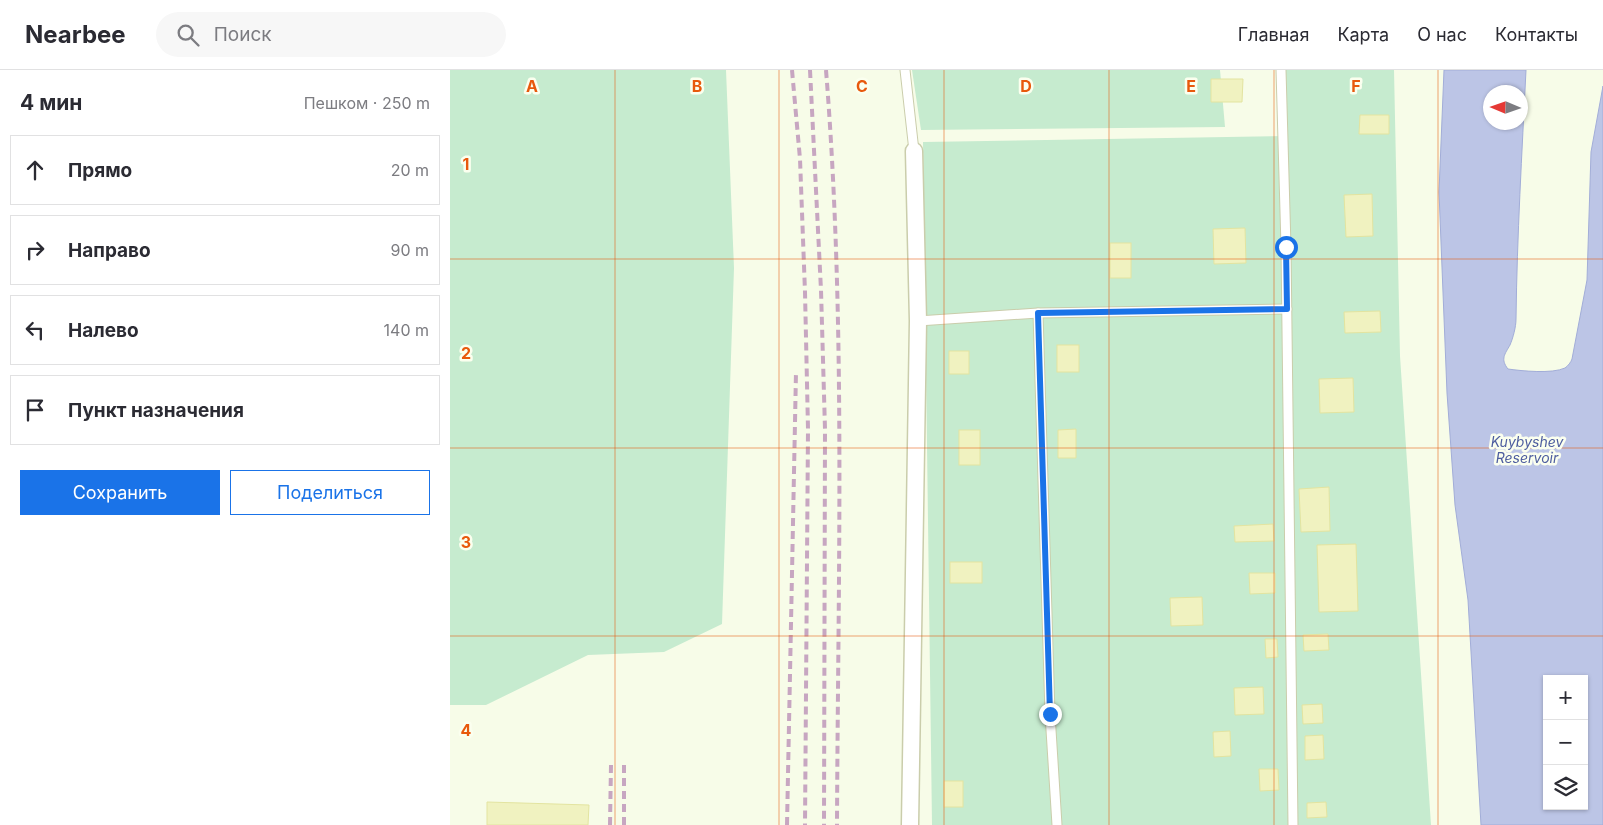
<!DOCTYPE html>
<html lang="ru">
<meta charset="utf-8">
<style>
:root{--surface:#fff;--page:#f7f7f7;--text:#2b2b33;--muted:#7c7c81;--line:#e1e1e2;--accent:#1a73e8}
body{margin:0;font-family:Inter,sans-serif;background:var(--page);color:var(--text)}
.controls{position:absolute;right:15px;bottom:15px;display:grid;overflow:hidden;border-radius:0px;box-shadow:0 1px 4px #0004}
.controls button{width:45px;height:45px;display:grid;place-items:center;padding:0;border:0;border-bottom:1px solid var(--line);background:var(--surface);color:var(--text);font:25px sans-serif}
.compass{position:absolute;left:1033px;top:15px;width:45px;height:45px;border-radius:50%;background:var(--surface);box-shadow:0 1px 4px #0004;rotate:272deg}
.stop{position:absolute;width:15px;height:15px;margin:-11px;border:4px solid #1a73e8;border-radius:50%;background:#fff}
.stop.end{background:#1a73e8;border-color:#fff;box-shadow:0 1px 5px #0008}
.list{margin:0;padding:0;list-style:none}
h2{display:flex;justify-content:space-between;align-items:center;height:65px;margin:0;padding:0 20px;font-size:21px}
h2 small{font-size:16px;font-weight:400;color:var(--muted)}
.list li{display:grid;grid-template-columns:32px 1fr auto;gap:15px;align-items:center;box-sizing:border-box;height:70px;margin:0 10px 10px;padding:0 10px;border:1px solid var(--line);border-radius:0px}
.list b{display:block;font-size:19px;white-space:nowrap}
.list em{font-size:16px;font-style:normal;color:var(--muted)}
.actions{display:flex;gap:10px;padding:15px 20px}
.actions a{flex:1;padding:11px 0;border:1px solid var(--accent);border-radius:0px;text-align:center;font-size:18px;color:var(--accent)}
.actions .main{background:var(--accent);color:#fff}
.icon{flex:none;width:28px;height:28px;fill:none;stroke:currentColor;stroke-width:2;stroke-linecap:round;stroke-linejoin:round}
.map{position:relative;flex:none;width:1153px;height:755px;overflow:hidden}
header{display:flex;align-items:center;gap:30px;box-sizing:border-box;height:70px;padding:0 25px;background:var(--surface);border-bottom:1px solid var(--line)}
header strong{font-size:24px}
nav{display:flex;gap:28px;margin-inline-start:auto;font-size:18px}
.search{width:350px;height:45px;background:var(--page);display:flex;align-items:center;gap:12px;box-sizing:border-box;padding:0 18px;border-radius:28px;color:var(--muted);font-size:19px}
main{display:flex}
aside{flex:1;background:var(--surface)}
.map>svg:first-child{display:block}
.green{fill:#c6ebcf}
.water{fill:#bcc5e6;stroke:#a2add8;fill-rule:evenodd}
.building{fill:#f0f2c0;stroke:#e3e4a0}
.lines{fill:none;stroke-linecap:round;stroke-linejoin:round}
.service-casing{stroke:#cacdab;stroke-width:11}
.minor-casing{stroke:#cacdab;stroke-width:19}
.service{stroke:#fff;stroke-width:9}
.minor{stroke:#fff;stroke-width:16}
.rail{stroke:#c7a6c1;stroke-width:4;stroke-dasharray:8 5;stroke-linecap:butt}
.route{stroke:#1a73e8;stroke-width:6}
.grid{fill:none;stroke:#e8590c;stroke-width:1;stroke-opacity:0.55}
.labels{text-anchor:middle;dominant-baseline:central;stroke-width:5;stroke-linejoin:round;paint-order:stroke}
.water-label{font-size:14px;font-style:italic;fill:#4e5e9f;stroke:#fbffef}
.grid-label{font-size:16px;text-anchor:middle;font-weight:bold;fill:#e8590c;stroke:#fbffef;stroke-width:5;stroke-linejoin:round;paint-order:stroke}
</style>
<header>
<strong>Nearbee</strong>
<div class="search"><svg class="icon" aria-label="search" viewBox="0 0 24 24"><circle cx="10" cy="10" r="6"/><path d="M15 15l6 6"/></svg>Поиск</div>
<nav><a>Главная</a><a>Карта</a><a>О нас</a><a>Контакты</a></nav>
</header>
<main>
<aside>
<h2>4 мин<small>Пешком · 250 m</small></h2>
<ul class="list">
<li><svg class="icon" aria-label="ahead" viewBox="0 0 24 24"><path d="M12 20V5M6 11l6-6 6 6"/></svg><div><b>Прямо</b></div><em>20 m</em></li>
<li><svg class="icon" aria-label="right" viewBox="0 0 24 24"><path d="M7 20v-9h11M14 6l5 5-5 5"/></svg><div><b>Направо</b></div><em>90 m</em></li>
<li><svg class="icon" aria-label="left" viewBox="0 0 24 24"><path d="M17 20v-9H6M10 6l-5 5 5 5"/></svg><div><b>Налево</b></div><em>140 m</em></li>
<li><svg class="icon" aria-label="arrive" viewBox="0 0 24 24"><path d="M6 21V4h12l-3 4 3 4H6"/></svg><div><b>Пункт назначения</b></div></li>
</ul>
<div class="actions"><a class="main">Сохранить</a><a>Поделиться</a></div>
</aside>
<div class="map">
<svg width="1153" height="755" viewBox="0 0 1153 755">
<rect width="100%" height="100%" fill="#f7fce8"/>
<g class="green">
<path d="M0,0H276L284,198L272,554L214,582L138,585L36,635H0Z"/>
<path d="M462,0H770L775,57L471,60Z"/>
<path d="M836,0H944L950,286L981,755H482L473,72L837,66Z"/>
</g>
<path class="water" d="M994,0H1076C1072,83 1067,166 1066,249C1066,257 1063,268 1060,275C1055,284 1050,289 1058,299C1072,301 1102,304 1115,298C1118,296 1121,292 1122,289L1137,210L1141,82L1153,16V755H1031L1018,530L1005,435L997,323L989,122ZM1040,22H1070V52H1040ZM1097,609H1134V736H1097Z"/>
<g class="building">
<path d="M761,9H793L792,32H761Z"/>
<path d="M910,45H939V64H909Z"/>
<path d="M922,124L923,166L896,167L894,125Z"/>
<path d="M795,158L796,193L764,194L763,159Z"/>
<rect x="660" y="173" width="21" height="35"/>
<path d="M930,241L931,262L895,263L894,242Z"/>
<rect x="607" y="275" width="22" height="27"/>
<rect x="499" y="281" width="20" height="23"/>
<path d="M903,308L904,342L870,343L869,309Z"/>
<path d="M626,359V388H608V360Z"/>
<rect x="509" y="360" width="21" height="35"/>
<path d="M879,417L880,461L851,462L849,419Z"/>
<path d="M823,454L824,471L785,472L784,456Z"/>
<path d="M906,474L908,541L869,542L867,475Z"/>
<rect x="500" y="492" width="32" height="21"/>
<path d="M799,503H825V523L800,524Z"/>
<path d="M752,527L753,555L721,556L720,528Z"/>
<path d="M878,564L879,580L854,581L853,565Z"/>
<path d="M815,569H827L828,587L816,588Z"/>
<path d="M813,617L814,644L785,645L784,618Z"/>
<path d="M872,634L873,653L853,654L852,635Z"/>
<path d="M780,661L781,686L764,687L763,662Z"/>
<path d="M873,665L874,689L855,690V666Z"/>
<path d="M809,699H828L829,720L810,721Z"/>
<rect x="494" y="711" width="19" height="26"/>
<path d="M37,732L139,735L138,755H37Z"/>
<path d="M876,732L877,747L857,748V733Z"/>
</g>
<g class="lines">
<g class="service-casing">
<g id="service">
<path d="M455,0L464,81"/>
<path d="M831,0L836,177L843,755"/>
<path d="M588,243L600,644L607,755"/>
<path d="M468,251L588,243L837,239"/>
</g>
</g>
<g class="minor-casing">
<path id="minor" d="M460,755L468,251L464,81"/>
</g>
<use href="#service" class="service"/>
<use href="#minor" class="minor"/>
<g class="rail">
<path d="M342,0L350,89L355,222L358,359L355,755"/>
<path d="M360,0L371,220L375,359L374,755"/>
<path d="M376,0C396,251 388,504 387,755"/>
<path d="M160,755L161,695"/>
<path d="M174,755V695"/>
<path d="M337,755L346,302"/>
</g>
</g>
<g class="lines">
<path class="route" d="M600,644L588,243L837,239L836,177"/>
</g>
<path class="grid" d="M165,0V755M329,0V755M494,0V755M659,0V755M824,0V755M988,0V755M0,189H1153M0,378H1153M0,566H1153"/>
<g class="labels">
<g class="water-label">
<text x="1077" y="371">Kuybyshev<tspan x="1077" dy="16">Reservoir</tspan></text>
</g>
</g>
<g class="grid-label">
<text x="82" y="22">A</text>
<text x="247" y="22">B</text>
<text x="412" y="22">C</text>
<text x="576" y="22">D</text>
<text x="741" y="22">E</text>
<text x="906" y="22">F</text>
<text x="16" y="100">1</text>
<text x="16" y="289">2</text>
<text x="16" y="478">3</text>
<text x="16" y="666">4</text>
</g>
</svg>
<div class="controls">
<button>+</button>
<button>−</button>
<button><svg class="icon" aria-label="layers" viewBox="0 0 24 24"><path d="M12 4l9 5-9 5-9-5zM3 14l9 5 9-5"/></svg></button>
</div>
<svg class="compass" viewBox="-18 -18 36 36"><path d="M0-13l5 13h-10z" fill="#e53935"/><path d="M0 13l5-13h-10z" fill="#7c7c81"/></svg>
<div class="stop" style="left:836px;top:177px"></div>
<div class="stop end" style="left:600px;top:644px"></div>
</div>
</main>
